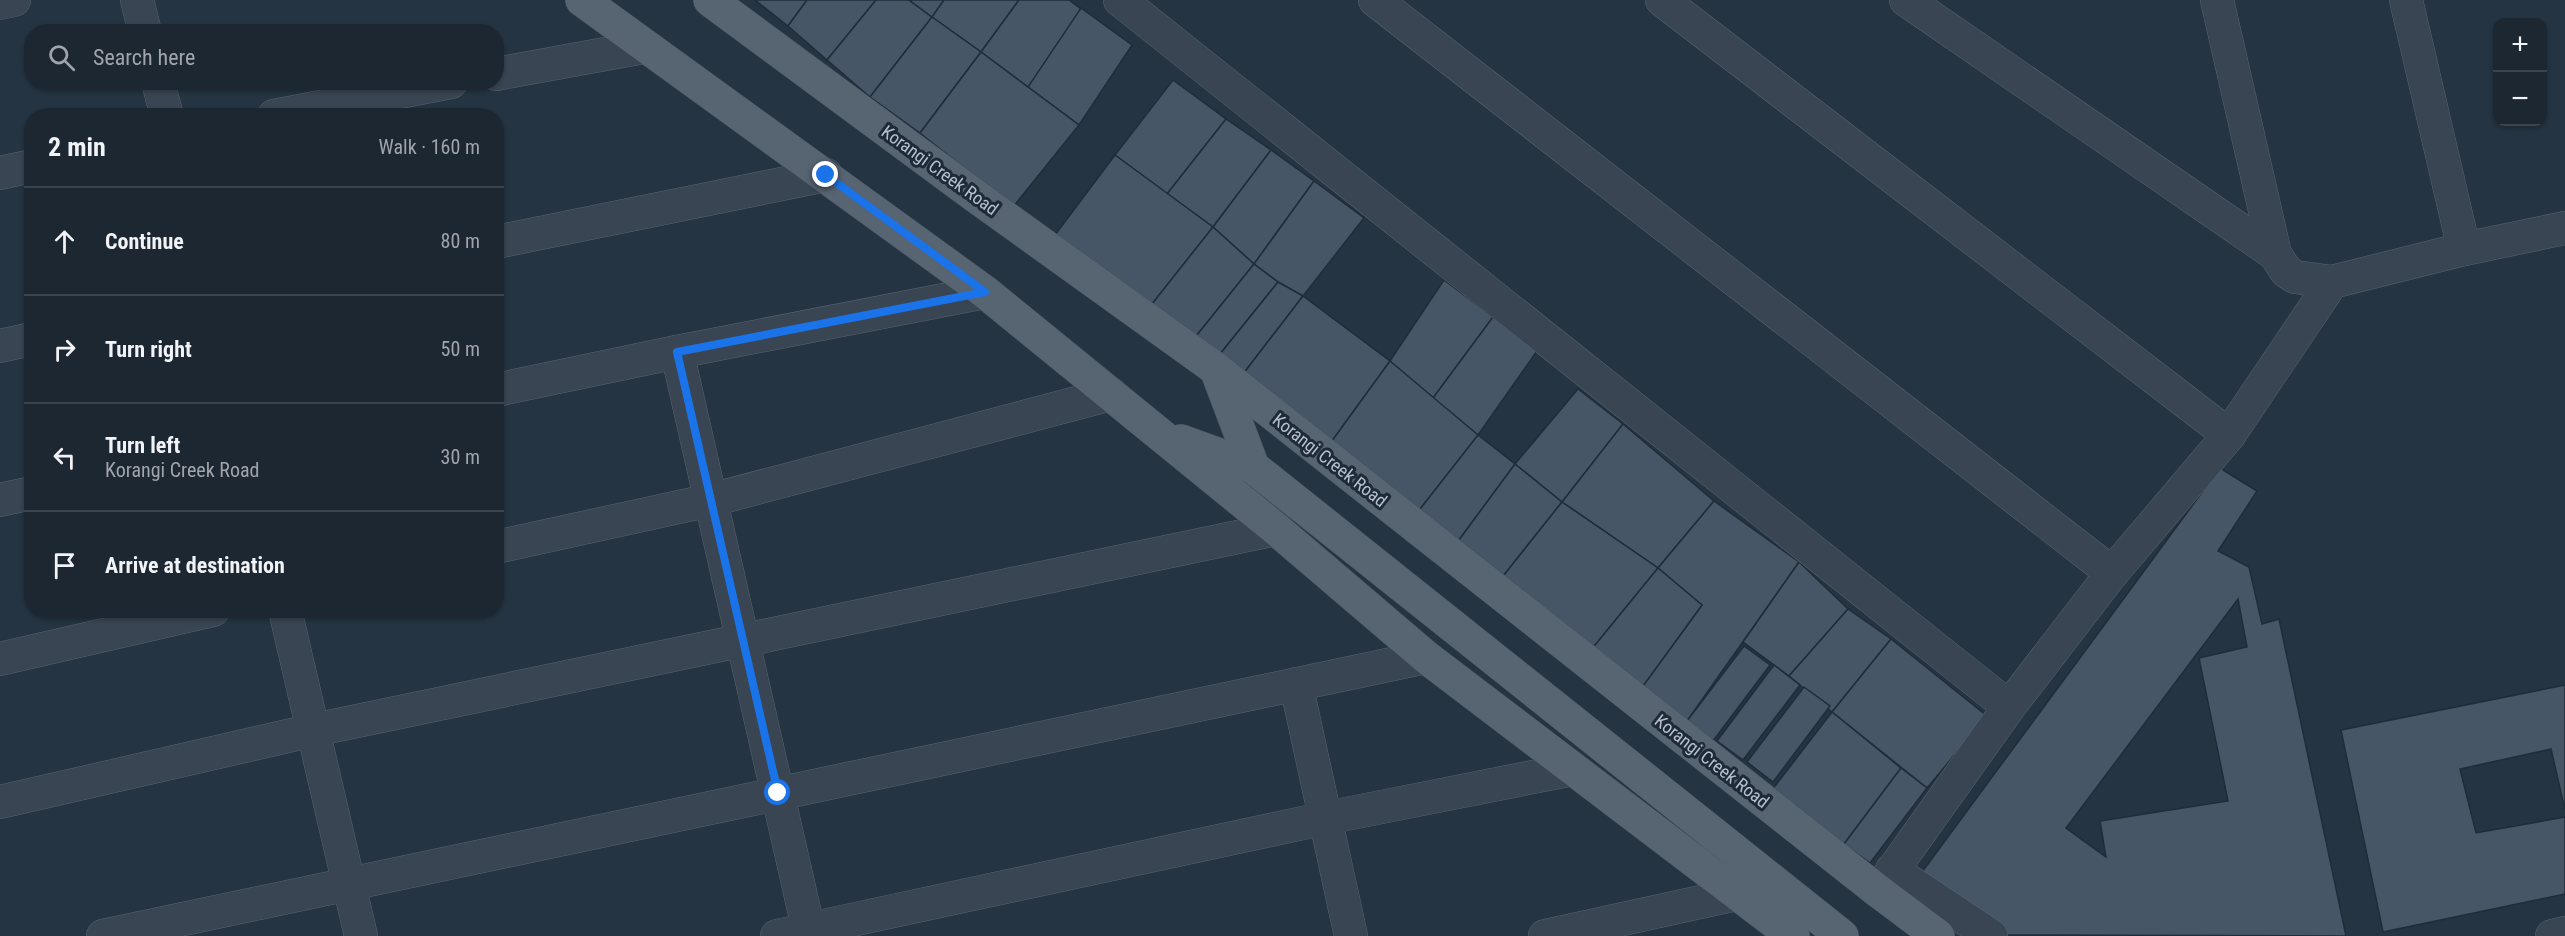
<!DOCTYPE html>
<meta charset="utf-8">
<style>
:root{--surface:#1c2732;--page:#29333e;--text:#f1f3f6;--muted:#a0a5ac;--line:#3a444d}
body{margin:0;font-family:"Roboto Condensed",sans-serif;background:var(--page);color:var(--text)}
.controls{position:absolute;right:18px;top:18px;display:grid;overflow:hidden;border-radius:12px;box-shadow:0 2px 4px #0004}
.controls button{width:54px;height:54px;display:grid;place-items:center;padding:0;border:0;border-bottom:2px solid var(--line);background:var(--surface);color:var(--text);font:30px sans-serif}
.stop{position:absolute;width:18px;height:18px;margin:-14px;border:4px solid #1a73e8;border-radius:50%;background:#fff}
.stop.end{background:#1a73e8;border-color:#fff;box-shadow:0 2px 6px #0008}
.list{margin:0;padding:0;list-style:none}
h2{display:flex;justify-content:space-between;align-items:center;height:78px;margin:0;padding:0 24px;font-size:26px}
h2 small{font-size:20px;font-weight:400;color:var(--muted)}
.list li{display:grid;grid-template-columns:39px 1fr auto;gap:18px;align-items:center;box-sizing:border-box;height:108px;padding:0 24px;border-top:2px solid var(--line)}
.list b{display:block;font-size:22px;white-space:nowrap}
.list p{margin:0;font-size:20px;white-space:nowrap;color:var(--muted)}
.list em{font-size:20px;font-style:normal;color:var(--muted)}
.icon{flex:none;width:33px;height:33px;fill:none;stroke:currentColor;stroke-width:2;stroke-linecap:round;stroke-linejoin:round}
.map{position:relative;flex:none;width:2565px;height:936px;overflow:hidden}
.search{position:absolute;background:var(--surface);box-shadow:0 2px 4px #0004;left:24px;top:24px;width:480px;height:66px;display:flex;align-items:center;gap:15px;box-sizing:border-box;padding:0 21px;border-radius:24px;color:var(--muted);font-size:22px}
.panel{position:absolute;background:var(--surface);box-shadow:0 2px 4px #0004;left:24px;top:108px;width:480px;height:510px;border-radius:24px}
.map>svg:first-child{display:block}
.building{fill:#465666;stroke:#202c39;stroke-width:1.5;fill-rule:evenodd}
.lines{fill:none;stroke-linecap:round;stroke-linejoin:round}
.minor-casing{stroke:#57636f;stroke-width:34}
.primary-casing{stroke:#46515e;stroke-width:34}
.minor{stroke:#394552;stroke-width:33}
.primary{stroke:#576472;stroke-width:33}
.route{stroke:#1a73e8;stroke-width:8}
.labels{text-anchor:middle;dominant-baseline:central;stroke-width:6;stroke-linejoin:round;paint-order:stroke}
.street-label{font-size:18px;fill:#b6c0cc;stroke:#1e2a37}
</style>
<div class="map">
<svg width="2565" height="936" viewBox="0 0 2565 936">
<rect width="100%" height="100%" fill="#253442"/>
<g class="building">
<path d="M755,0H807L788,26Z"/>
<path d="M807,0H876L827,60L788,26Z"/>
<path d="M876,0H909L932,17L870,97L827,60Z"/>
<path d="M909,0H944L932,17Z"/>
<path d="M944,0H1019L981,52L932,17Z"/>
<path d="M1019,0H1069L1085,12L1028,87L981,52Z"/>
<path d="M1081,8L1132,45L1079,125L1028,87Z"/>
<path d="M932,17L981,52L920,133L870,97Z"/>
<path d="M981,52L1079,125L1013,207L920,133Z"/>
<path d="M1173,80L1226,119L1167,194L1115,155Z"/>
<path d="M1226,119L1271,150L1213,227L1167,194Z"/>
<path d="M1271,150L1314,181L1254,264L1213,227Z"/>
<path d="M1115,155L1213,227L1148,309L1055,235Z"/>
<path d="M1314,181L1364,218L1303,296L1278,282L1254,264Z"/>
<path d="M1213,227L1254,264L1193,340L1148,309Z"/>
<path d="M1254,264L1278,282L1216,359L1193,340Z"/>
<path d="M1444,280L1493,317L1433,398L1390,361Z"/>
<path d="M1278,282L1303,296L1240,378L1216,359Z"/>
<path d="M1303,296L1390,361L1329,445L1240,378Z"/>
<path d="M1493,317L1537,351L1478,435L1433,398Z"/>
<path d="M1390,361L1478,435L1417,513L1329,445Z"/>
<path d="M1578,389L1623,424L1562,502L1515,464Z"/>
<path d="M1623,424L1714,501L1658,568L1562,502Z"/>
<path d="M1478,435L1515,464L1456,544L1417,513Z"/>
<path d="M1515,464L1562,502L1500,580L1456,544Z"/>
<path d="M2220,468L2257,491L2218,551L2249,567L2262,624L2279,619L2346,936L2008,935L1922,872ZM2238,599L2247,647L2199,658L2228,801L2100,821L2106,857L2066,828Z"/>
<path d="M1714,501L1799,562L1687,721L1643,686L1702,605L1658,568Z"/>
<path d="M1562,502L1658,568L1591,650L1500,580Z"/>
<path d="M1799,562L1848,609L1789,676L1743,642Z"/>
<path d="M1658,568L1702,605L1643,686L1591,650Z"/>
<path d="M1848,609L1891,639L1832,712L1789,676Z"/>
<path d="M1891,639L1987,716L1927,788L1832,712Z"/>
<path d="M1744,646L1770,665L1713,741L1687,721Z"/>
<path d="M1774,665L1800,685L1743,760L1717,741Z"/>
<path d="M2565,685V810L2551,749L2460,769L2476,833L2565,817V894L2383,932L2341,730Z"/>
<path d="M1804,687L1830,706L1773,782L1747,762Z"/>
<path d="M1832,712L1901,768L1844,844L1772,790Z"/>
<path d="M1901,768L1927,788L1870,863L1844,844Z"/>
</g>
<g class="lines">
<g class="minor-casing">
<g id="minor">
<path d="M137,0L145,32"/>
<path d="M1120,0L2009,707L1878,891"/>
<path d="M1375,0L2112,573"/>
<path d="M1662,0L2229,435"/>
<path d="M1906,0L2275,254"/>
<path d="M2217,0L2275,254L2286,271L2295,277L2332,282L2464,249L2565,228"/>
<path d="M2406,0L2464,249"/>
<path d="M0,3L14,0"/>
<path d="M496,74L644,47"/>
<path d="M158,82L167,116"/>
<path d="M274,116L451,82"/>
<path d="M0,173L32,166"/>
<path d="M496,242L826,175"/>
<path d="M0,346L32,339"/>
<path d="M677,352L810,936"/>
<path d="M496,390L677,352L985,292"/>
<path d="M0,500L32,493"/>
<path d="M496,547L711,500L1111,394"/>
<path d="M285,610L361,936"/>
<path d="M0,659L213,610"/>
<path d="M1296,684L1351,936"/>
<path d="M2009,707L2112,573L2229,435L2332,282"/>
<path d="M0,802L314,730L1276,529"/>
<path d="M1892,870L1991,936"/>
<path d="M103,936L1426,657"/>
<path d="M777,936L1326,818L1573,769"/>
<path d="M1545,936L1737,894"/>
<path d="M2552,936L2565,933"/>
</g>
</g>
<g class="primary-casing">
<g id="primary">
<path d="M582,0L985,292L1276,529L1426,657L1793,936"/>
<path d="M710,0L974,195L1216,369L1878,891L1938,936"/>
<path d="M1216,369L1253,467"/>
<path d="M1181,441L1253,467L1842,936"/>
</g>
</g>
<use href="#minor" class="minor"/>
<use href="#primary" class="primary"/>
</g>
<g class="lines">
<path class="route" d="M778,793L677,352L985,292L826,175"/>
</g>
<g class="labels">
<g class="street-label">
<text transform="translate(940 170) rotate(36)">Korangi Creek Road</text>
<text transform="translate(1330 460) rotate(38)">Korangi Creek Road</text>
<text transform="translate(1712 761) rotate(38)">Korangi Creek Road</text>
</g>
</g>
</svg>
<div class="controls">
<button>+</button>
<button>−</button>
</div>
<div class="stop" style="left:778px;top:793px"></div>
<div class="stop end" style="left:826px;top:175px"></div>
<div class="search"><svg class="icon" aria-label="search" viewBox="0 0 24 24"><circle cx="10" cy="10" r="6"/><path d="M15 15l6 6"/></svg>Search here</div>
<section class="panel">
<h2>2 min<small>Walk · 160 m</small></h2>
<ul class="list">
<li><svg class="icon" aria-label="ahead" viewBox="0 0 24 24"><path d="M12 20V5M6 11l6-6 6 6"/></svg><div><b>Continue</b></div><em>80 m</em></li>
<li><svg class="icon" aria-label="right" viewBox="0 0 24 24"><path d="M7 20v-9h11M14 6l5 5-5 5"/></svg><div><b>Turn right</b></div><em>50 m</em></li>
<li><svg class="icon" aria-label="left" viewBox="0 0 24 24"><path d="M17 20v-9H6M10 6l-5 5 5 5"/></svg><div><b>Turn left</b><p>Korangi Creek Road</p></div><em>30 m</em></li>
<li><svg class="icon" aria-label="arrive" viewBox="0 0 24 24"><path d="M6 21V4h12l-3 4 3 4H6"/></svg><div><b>Arrive at destination</b></div></li>
</ul>
</section>
</div>
